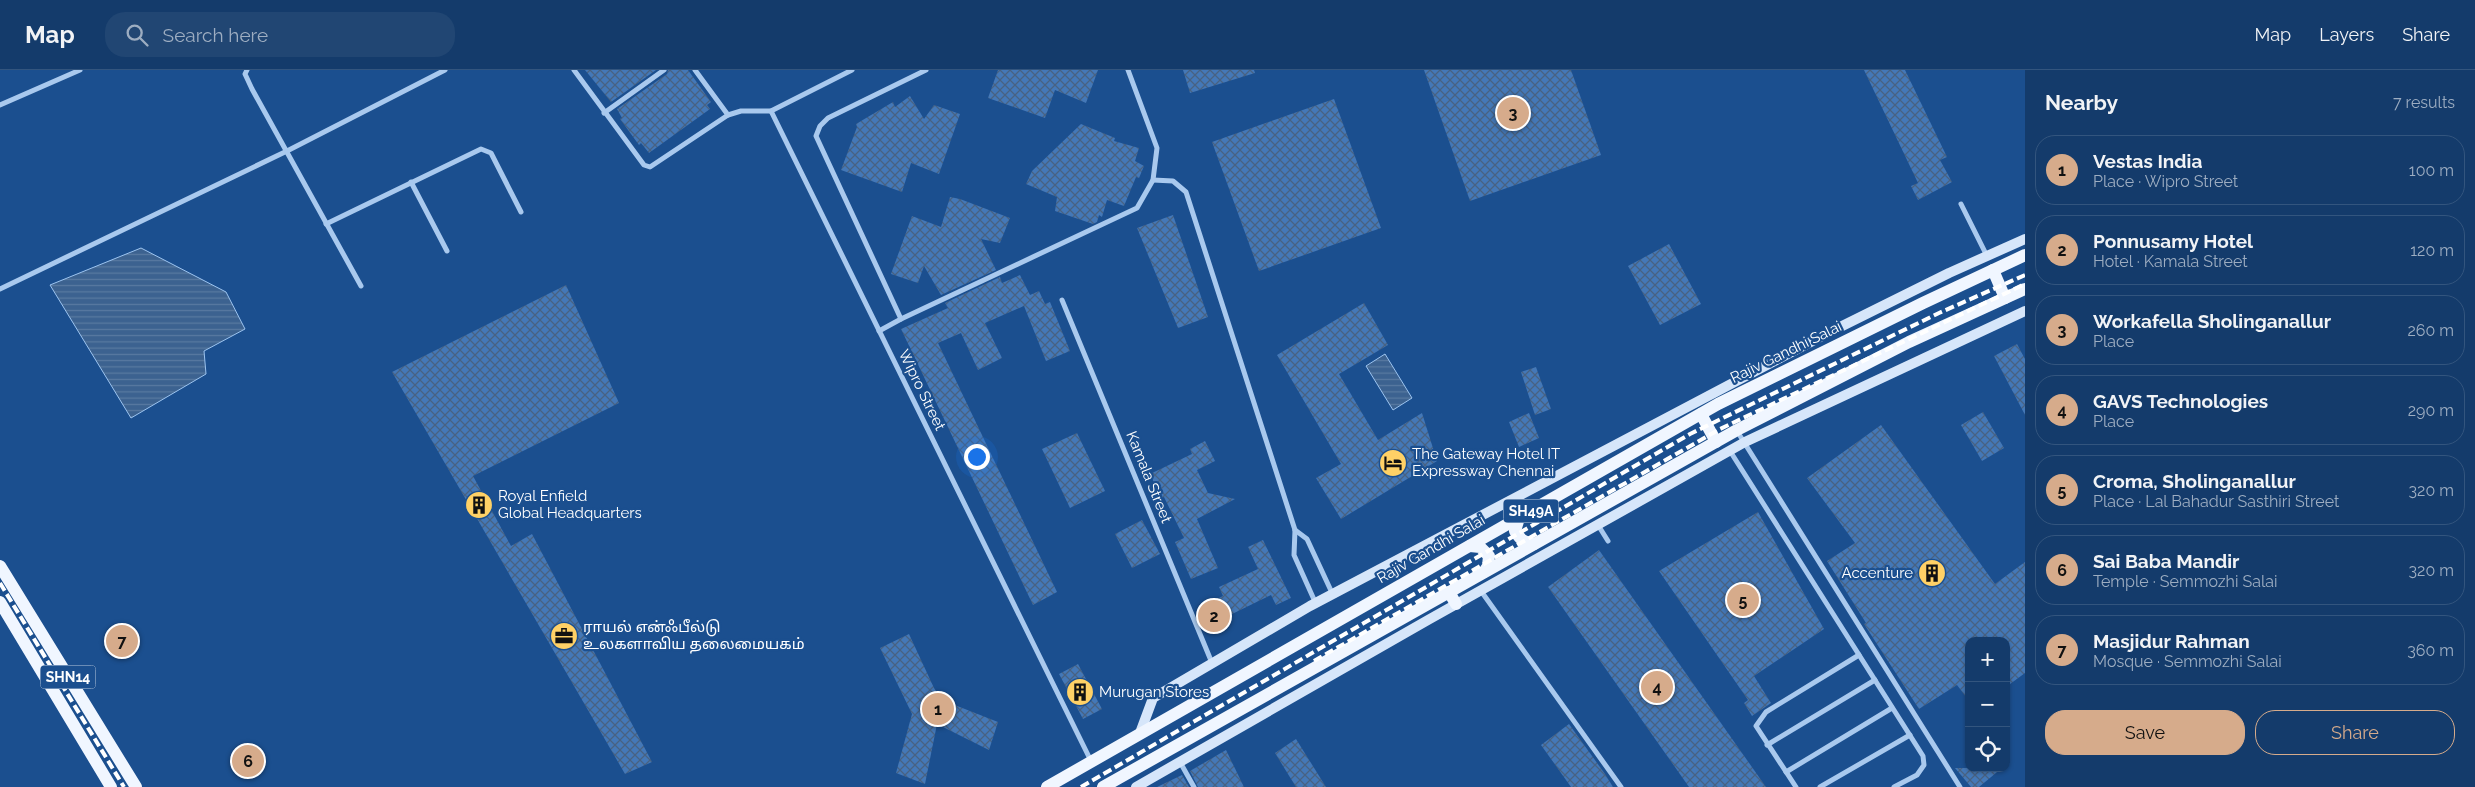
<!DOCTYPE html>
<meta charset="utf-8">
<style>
:root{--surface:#143b6b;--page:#214673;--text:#f1f3f6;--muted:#9dadc1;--line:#33557e;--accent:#d6ab8b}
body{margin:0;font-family:Raleway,"Noto Sans Tamil",sans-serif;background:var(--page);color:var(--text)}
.controls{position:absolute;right:15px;bottom:15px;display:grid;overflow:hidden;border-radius:10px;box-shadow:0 1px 4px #0004}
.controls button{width:45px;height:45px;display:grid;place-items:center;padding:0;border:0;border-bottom:1px solid var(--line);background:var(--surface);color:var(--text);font:25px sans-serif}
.you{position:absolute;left:976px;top:386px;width:18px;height:18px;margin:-12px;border:4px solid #fff;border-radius:50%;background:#1a73e8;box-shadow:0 0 0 8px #1a73e833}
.badge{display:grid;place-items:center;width:32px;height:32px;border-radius:50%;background:var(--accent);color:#111;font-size:16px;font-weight:700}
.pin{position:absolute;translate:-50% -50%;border:2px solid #fff;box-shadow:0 1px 5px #0006}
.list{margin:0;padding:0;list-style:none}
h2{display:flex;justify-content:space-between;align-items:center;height:65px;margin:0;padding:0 20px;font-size:21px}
h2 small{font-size:16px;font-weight:400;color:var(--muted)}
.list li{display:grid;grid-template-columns:32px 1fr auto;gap:15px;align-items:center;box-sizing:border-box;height:70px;margin:0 10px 10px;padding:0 10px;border:1px solid var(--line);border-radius:20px}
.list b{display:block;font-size:19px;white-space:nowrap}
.list p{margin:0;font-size:16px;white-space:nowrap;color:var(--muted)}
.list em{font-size:16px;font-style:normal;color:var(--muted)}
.actions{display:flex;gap:10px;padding:15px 20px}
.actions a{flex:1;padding:11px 0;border:1px solid var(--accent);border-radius:20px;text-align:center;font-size:18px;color:var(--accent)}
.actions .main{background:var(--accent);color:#111}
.icon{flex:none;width:28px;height:28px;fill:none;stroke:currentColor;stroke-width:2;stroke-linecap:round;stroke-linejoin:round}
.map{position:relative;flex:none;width:2025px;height:717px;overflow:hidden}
header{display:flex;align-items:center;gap:30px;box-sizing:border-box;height:70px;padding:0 25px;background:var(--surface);border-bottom:1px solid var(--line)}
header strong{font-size:24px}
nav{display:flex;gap:28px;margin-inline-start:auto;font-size:18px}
.search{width:350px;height:45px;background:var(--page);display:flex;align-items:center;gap:12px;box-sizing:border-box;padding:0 18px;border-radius:20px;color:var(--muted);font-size:19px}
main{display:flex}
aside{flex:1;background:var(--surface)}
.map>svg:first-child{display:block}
.water{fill:url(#water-rules);stroke:#9cc4f0}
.building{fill:url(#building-cross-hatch)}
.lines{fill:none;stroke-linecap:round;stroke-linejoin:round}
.street{stroke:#a9c9ee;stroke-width:5}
.secondary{stroke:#d6e6fa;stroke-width:10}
.primary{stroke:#f0f6ff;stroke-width:12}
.rail{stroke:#fff;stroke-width:4;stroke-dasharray:9 4;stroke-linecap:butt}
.labels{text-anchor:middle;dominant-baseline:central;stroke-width:4.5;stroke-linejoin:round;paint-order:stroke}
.shield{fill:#1b4f8f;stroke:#bbcadd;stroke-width:1}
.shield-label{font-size:14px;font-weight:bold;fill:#fff}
.street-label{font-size:15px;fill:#fff;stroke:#1b4f8f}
.poi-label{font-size:15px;fill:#fff;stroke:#1b4f8f;text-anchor:start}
</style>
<header>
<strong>Map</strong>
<div class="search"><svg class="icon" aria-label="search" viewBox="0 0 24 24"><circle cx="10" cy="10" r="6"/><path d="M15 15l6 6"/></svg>Search here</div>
<nav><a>Map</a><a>Layers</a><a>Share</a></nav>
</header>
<main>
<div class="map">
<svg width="2025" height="717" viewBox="0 0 2025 717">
<defs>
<pattern id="water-rules" width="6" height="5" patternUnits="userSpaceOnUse" patternTransform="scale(1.25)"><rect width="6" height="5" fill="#3c6290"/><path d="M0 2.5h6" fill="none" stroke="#597aa1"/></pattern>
<pattern id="building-cross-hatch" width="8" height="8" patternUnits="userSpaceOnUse" patternTransform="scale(1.25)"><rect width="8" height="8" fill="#4478b7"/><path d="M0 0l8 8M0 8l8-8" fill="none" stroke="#486282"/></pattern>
</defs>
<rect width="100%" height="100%" fill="#1b4f8f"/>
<g class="water">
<path d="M141,178L226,222L245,259L204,281L206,304L131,348L50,215Z"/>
<path d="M1385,284L1412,328L1393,340L1366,296Z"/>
</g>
<g class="building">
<path d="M585,0H656L611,32Z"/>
<path d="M668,0H688L711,32L707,35L710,39L649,83L641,73L639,75L620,49L622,48L617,39L667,4Z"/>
<path d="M998,0H1098L1086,33L1055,20L1045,48L988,28Z"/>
<path d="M1183,0H1254L1255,3L1190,23Z"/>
<path d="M1424,0H1571L1601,85L1470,131Z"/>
<path d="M1864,0H1905L1947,87L1940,90L1952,112L1918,130L1911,116L1918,113Z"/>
<path d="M910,26L924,49L934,35L960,44L939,104L911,93L902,122L841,100L857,57L856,54L893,32L895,37Z"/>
<path d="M1334,29L1381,158L1259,201L1212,72Z"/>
<path d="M1081,54L1115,68L1114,71L1139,78L1135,91L1144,96L1139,108L1136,107L1124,136L1107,130L1102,147L1099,145L1097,152L1093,154L1055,141L1057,127L1026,114L1032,101Z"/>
<path d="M950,127L960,129L1010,148L1000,173L981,169L996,200L941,225L924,196L918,213L891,204L912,146L941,157Z"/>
<path d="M1173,145L1208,247L1178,258L1137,158Z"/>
<path d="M1669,174L1701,234L1660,255L1628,196Z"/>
<path d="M1020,205L1030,225L1039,221L1045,234L1050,232L1070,281L1046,291L1024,236L985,253L1002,288L978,300L961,263L938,273L1057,522L1033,535L901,259L948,238L945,233L1000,207L1002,213Z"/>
<path d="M566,215L619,333L473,406L511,476L532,464L652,692L625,704L392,302Z"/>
<path d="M1364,233L1388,275L1339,304L1378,370L1422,343L1437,391L1341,449L1316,408L1341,394L1277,285Z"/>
<path d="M2017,274L2025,289V345L1994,286Z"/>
<path d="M1536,297L1551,339L1535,345L1521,302Z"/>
<path d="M1983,342L2004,378L1982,391L1961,355Z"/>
<path d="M1529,343L1539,368L1519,377L1509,352Z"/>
<path d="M1881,355L1995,514L2025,492V603L2006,617V571H1969V631L1957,615L1919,639L1864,554L1866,553L1827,491L1855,473L1807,408Z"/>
<path d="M1077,363L1105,421L1070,438L1042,379Z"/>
<path d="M1205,371L1215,391L1197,400L1208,423L1235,429L1197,449L1218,498L1191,509L1175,472L1184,468L1164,427L1161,428L1150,404L1192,384L1190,379Z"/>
<path d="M1758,442L1824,559L1754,606L1771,633L1752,646L1744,633L1748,630L1659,501Z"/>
<path d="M1142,450L1160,484L1132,498L1115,464Z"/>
<path d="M1263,470L1291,528L1276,535L1271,525L1228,546L1230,550L1209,561L1198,538L1223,526L1219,517L1258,499L1248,477Z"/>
<path d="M1599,480L1766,717H1689L1548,517Z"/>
<path d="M909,564L934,618L942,630L998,652L989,680L937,654L925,714L896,703L912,644L880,578Z"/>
<path d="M1078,594L1102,639L1083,649L1059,604Z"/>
<path d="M1569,654L1605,704L1613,717H1571L1541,675Z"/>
<path d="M1296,669L1326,717H1296L1275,683Z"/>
<path d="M1226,680L1244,717H1198L1190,701Z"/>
<path d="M1955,698H2002L1979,717H1971Z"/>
<path d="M1182,705L1189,717H1157Z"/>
</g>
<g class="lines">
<g class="street">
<path d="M247,0L245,4L252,19L361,216"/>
<path d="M574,0L644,95L650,97L728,45L695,0"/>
<path d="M926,0L828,48L820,56L816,66L901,249L1137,138L1153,110L1157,78L1128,0"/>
<path d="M0,35L80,0"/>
<path d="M771,41L1091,691"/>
<path d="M604,43L664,0"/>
<path d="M728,45L741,41H771L852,0"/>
<path d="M1153,110L1173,111L1186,122L1295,460L1294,485L1316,534"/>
<path d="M411,112L447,181"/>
<path d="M1961,134L1987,186"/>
<path d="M326,154L481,79L491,83L521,142"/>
<path d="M0,219L287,81L445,0"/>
<path d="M1062,230L1212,593"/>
<path d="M879,261L901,249"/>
<path d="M1737,361L1960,717"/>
<path d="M1730,381L1923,686L1924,695L1917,705L1894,717"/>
<path d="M1598,455L1608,471"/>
<path d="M1295,460L1307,469L1333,525"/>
<path d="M1481,521L1621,717"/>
<path d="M1767,675L1875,610"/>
<path d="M1180,692L1194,717"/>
<path d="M1786,702L1892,638"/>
<path d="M1796,717L1756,656L1766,642L1859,585"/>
<path d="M1820,717L1910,665"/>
</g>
<g class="secondary">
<path d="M1140,663L1153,628L1310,536L1822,266L1949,203L2025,169"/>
<path d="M1136,717L1428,550L1745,372L2025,241"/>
</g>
<g class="primary">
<path d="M1993,200L2005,228"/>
<path d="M1701,344L1716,372"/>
<path d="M1519,448L1515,461C1520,469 1524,473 1534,474"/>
<path d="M1470,476L1480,477L1489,486L1488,496L1484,502"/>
<path d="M0,496L136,717"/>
<path d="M1449,522L1456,534"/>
<path d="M0,532L111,717"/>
<path d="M1047,717L1718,334L1923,233L2025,185"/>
<path d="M1103,717L1737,360L1909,272L2025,219"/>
</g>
<g class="rail">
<path d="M0,513L124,717"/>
<path d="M1314,591L1720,359L2025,214"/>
<path d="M1081,717L1690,364L1939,243L2025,205"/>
</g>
</g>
<defs>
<g id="hotel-disc" transform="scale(1.4375)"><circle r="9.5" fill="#ffd166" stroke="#1b4f8f"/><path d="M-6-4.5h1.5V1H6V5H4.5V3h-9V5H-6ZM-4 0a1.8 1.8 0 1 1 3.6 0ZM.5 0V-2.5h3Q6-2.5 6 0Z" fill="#111"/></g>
<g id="building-disc" transform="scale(1.4375)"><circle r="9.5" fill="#ffd166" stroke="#1b4f8f"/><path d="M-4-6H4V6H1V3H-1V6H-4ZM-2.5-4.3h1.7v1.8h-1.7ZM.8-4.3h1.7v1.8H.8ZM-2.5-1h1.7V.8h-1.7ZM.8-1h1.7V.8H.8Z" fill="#111"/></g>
<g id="office-disc" transform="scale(1.4375)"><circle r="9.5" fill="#ffd166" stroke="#1b4f8f"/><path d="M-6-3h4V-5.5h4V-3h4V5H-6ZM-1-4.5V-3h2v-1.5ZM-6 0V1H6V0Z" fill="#111"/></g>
</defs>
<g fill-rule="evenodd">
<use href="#hotel-disc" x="1393" y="393"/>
<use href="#building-disc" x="479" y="435"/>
<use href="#building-disc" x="1932" y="503"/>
<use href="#office-disc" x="564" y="566"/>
<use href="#building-disc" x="1080" y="622"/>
</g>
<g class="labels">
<g class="shield">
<rect x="1503.5" y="429.5" width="55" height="23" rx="4"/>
<rect x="40.5" y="595.5" width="55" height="23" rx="4"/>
</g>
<g class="shield-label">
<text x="1531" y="441">SH49A</text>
<text x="68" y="607">SHN14</text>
</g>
<g class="street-label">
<text transform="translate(1786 282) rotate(-26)">Rajiv Gandhi Salai</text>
<text transform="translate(922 320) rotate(64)">Wipro Street</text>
<text transform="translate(1149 407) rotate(68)">Kamala Street</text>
<text transform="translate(1431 479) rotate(-30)">Rajiv Gandhi Salai</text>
</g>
<g class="poi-label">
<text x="1412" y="384">The Gateway Hotel IT<tspan x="1412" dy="17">Expressway Chennai</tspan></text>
<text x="498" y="426">Royal Enfield<tspan x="498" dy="17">Global Headquarters</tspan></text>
<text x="1913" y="503" text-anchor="end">Accenture</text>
<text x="583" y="557">ராயல் என்ஃபீல்டு<tspan x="583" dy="17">உலகளாவிய தலைமையகம்</tspan></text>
<text x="1099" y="622">Murugan Stores</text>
</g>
</g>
</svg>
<div class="controls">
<button>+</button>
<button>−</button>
<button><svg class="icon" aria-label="locate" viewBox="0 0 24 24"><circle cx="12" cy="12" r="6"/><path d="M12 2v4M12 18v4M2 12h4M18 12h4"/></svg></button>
</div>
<div class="you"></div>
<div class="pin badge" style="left:938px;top:639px">1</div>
<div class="pin badge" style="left:1214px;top:546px">2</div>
<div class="pin badge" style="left:1513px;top:43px">3</div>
<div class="pin badge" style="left:1657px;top:617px">4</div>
<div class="pin badge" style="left:1743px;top:530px">5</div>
<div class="pin badge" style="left:248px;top:691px">6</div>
<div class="pin badge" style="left:122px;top:571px">7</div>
</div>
<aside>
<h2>Nearby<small>7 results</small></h2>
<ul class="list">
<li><span class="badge">1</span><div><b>Vestas India</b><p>Place · Wipro Street</p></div><em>100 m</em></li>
<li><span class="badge">2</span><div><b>Ponnusamy Hotel</b><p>Hotel · Kamala Street</p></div><em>120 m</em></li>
<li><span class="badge">3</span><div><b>Workafella Sholinganallur</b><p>Place</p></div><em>260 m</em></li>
<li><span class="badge">4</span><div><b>GAVS Technologies</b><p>Place</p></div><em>290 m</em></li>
<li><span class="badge">5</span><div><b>Croma, Sholinganallur</b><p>Place · Lal Bahadur Sasthiri Street</p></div><em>320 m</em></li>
<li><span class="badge">6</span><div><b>Sai Baba Mandir</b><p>Temple · Semmozhi Salai</p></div><em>320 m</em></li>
<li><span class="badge">7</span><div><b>Masjidur Rahman</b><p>Mosque · Semmozhi Salai</p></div><em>360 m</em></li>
</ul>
<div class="actions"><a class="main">Save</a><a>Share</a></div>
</aside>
</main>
